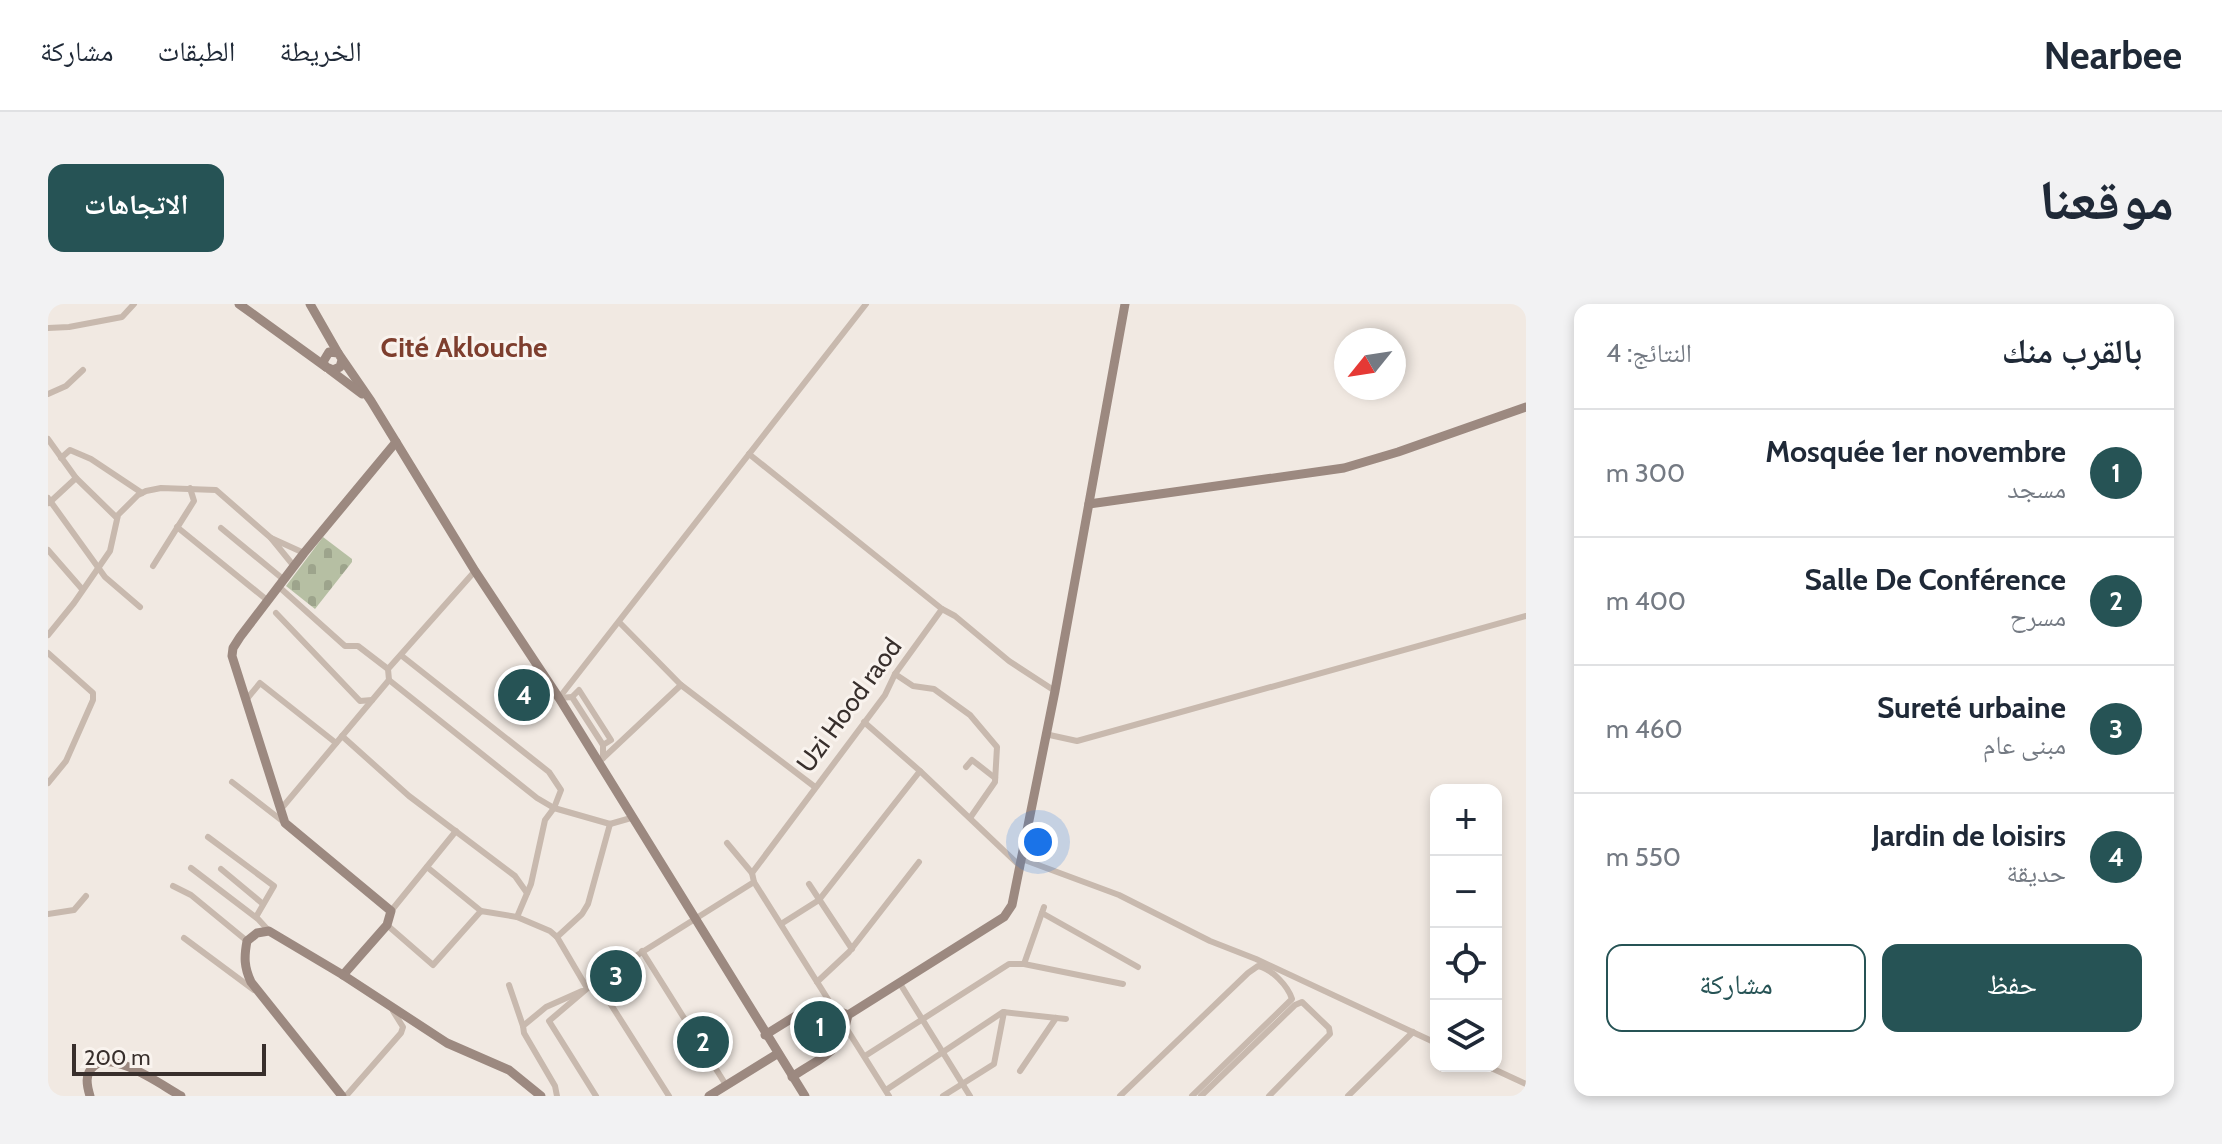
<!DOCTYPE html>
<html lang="ar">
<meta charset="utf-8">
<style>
:root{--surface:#fff;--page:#f2f2f3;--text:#1f2937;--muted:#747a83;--line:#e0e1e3;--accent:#265355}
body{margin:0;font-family:Cabin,"Noto Naskh Arabic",sans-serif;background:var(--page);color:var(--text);direction:rtl}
.controls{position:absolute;right:24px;bottom:24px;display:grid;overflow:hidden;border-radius:16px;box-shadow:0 4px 12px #0003}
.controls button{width:72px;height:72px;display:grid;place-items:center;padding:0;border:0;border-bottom:2px solid var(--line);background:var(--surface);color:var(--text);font:40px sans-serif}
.compass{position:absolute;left:1286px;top:24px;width:72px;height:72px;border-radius:50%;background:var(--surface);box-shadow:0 4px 12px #0003;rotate:240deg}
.scale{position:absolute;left:24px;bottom:20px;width:194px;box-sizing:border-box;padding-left:8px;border:4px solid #382f2c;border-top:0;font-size:22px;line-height:28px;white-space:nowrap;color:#382f2c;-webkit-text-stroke:6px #f9f3ee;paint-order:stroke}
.you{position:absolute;left:990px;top:538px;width:28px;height:28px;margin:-20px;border:6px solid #fff;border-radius:50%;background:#1a73e8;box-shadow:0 0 0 12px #1a73e833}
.badge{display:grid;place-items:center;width:52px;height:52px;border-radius:50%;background:var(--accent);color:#fff;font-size:26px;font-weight:700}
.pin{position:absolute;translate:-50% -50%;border:4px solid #fff;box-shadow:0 2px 8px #0006}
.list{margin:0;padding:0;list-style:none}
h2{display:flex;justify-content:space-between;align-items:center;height:104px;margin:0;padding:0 32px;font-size:34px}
h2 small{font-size:26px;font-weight:400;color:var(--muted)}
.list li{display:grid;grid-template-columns:52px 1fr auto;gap:24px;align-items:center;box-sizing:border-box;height:128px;padding:0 32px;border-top:2px solid var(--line)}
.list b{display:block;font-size:30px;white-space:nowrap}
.list p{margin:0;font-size:26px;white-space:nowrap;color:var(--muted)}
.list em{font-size:26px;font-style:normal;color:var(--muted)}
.actions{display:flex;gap:16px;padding:24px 32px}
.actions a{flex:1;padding:18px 0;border:2px solid var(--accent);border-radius:16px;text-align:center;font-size:28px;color:var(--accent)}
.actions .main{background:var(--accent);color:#fff}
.icon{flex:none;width:44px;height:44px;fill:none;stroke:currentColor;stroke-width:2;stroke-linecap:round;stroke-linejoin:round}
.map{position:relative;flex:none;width:1478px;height:792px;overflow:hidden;direction:ltr;border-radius:16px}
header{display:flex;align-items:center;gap:48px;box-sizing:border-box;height:112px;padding:0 40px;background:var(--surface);border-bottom:2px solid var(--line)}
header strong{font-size:38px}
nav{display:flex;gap:44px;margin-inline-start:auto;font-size:28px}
.intro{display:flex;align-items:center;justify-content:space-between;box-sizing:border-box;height:192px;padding:0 48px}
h1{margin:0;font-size:56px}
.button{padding:20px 36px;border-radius:16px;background:var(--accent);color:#fff;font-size:28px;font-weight:700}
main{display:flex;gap:48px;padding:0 48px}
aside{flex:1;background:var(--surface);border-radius:16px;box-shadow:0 4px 12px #0003}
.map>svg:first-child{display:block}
.cemetery{fill:url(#cemetery-stones)}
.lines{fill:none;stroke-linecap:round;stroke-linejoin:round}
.street{stroke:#c8b9ae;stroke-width:6}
.secondary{stroke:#9c8980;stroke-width:9}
.labels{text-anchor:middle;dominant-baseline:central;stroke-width:6;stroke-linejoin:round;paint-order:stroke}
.street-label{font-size:26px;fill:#382f2c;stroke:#f9f3ee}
.neighbourhood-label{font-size:28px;font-weight:bold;fill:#7e3e2e;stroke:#f9f3ee}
</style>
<header>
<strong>Nearbee</strong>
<nav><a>الخريطة</a><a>الطبقات</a><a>مشاركة</a></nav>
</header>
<div class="intro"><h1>موقعنا</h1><a class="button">الاتجاهات</a></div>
<main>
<aside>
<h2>بالقرب منك<small>النتائج: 4</small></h2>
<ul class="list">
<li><span class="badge">1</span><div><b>Mosquée 1er novembre</b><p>مسجد</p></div><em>300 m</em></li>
<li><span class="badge">2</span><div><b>Salle De Conférence</b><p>مسرح</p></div><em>400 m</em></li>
<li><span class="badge">3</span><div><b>Sureté urbaine</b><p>مبنى عام</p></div><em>460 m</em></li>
<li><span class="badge">4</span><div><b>Jardin de loisirs</b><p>حديقة</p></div><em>550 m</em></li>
</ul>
<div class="actions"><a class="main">حفظ</a><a>مشاركة</a></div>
</aside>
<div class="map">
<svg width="1478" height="792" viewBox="0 0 1478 792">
<defs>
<pattern id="cemetery-stones" width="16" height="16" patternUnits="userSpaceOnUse" patternTransform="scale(2)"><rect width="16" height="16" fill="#b6bfa3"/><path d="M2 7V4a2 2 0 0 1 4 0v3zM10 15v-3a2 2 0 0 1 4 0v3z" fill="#9da48c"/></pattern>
</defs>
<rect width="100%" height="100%" fill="#f1e9e2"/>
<path class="cemetery" d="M275,233L304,255V258L267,305L238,282Z"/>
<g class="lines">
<g class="street">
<path d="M0,24L21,23L74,13L86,0"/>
<path d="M0,90L18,82L35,66"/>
<path d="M0,135L28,174L69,214"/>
<path d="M701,150L894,305"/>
<path d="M13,154L22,146L43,155L94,189"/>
<path d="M0,194L57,273L92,303"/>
<path d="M1,199L28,174"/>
<path d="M129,223L219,296"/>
<path d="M173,224L235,275"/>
<path d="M0,246L34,285"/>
<path d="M245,261L223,234L256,249"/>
<path d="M105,262L146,197L142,184"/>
<path d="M230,282L297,342H310L340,365"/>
<path d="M228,309L312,397L324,396"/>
<path d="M572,319L633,381L767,483"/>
<path d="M0,331L26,299L62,247L70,211L90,191L98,187L113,184L168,186L223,234"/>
<path d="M0,349L45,389V396L18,457L0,479"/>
<path d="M847,370L865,382L886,385L922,411L949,443L947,478L922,514"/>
<path d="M341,376L489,494L506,504L562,520L583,514"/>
<path d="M524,393L531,386L563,436L555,441"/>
<path d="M511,394L818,0"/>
<path d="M511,394L524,393L555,441V454"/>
<path d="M198,396L212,379L288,439"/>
<path d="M816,418L872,467L973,563"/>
<path d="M997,430L1029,437L1478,312"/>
<path d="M294,432L361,492L467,572L479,589"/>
<path d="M551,458L633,381"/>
<path d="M918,463L924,456L947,474"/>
<path d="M184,478L237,519"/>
<path d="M233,505L341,376L340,365L427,267"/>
<path d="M160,533L226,582L208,613"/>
<path d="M679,539L704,569"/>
<path d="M974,555L1071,591L1162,637L1208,655L1388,739"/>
<path d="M379,563L433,607"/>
<path d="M143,564L210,615L221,627"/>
<path d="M173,565L215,600"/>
<path d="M706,578L841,792"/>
<path d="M761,580L804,645"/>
<path d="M125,582L143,591L199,637"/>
<path d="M343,607L408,527"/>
<path d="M994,609L1090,663"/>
<path d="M0,610L26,606L38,592"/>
<path d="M469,613L502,627L509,633L539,684"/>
<path d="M733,620L771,596L872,467"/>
<path d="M339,621L385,661L433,607L469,613L483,580L497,516L506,504L513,486L501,468L354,352"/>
<path d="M509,633L534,610L540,600L562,520"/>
<path d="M136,634L206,686"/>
<path d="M594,647L678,781"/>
<path d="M976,660L1075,680"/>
<path d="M548,677L621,792"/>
<path d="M769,678L801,648L871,558"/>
<path d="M851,678L922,792"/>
<path d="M461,681L475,722"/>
<path d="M817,752L961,660H976L996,603"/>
<path d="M1439,762L1478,780"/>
<path d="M972,767L1008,714"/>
<path d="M838,786L955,708L1018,715"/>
<path d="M298,792L353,729L355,723L345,707"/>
<path d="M509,792L507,782L476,729L475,722L498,703L534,687"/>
<path d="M548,792L501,717L548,677L706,578L704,569L837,391L847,370L894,305L907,312L961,357L1007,387"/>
<path d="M895,792L946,760L956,708"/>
<path d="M1072,792L1200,669L1210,662C1224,665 1240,682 1244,695L1144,792"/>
<path d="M1153,792L1247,701L1254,698L1281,724L1282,730L1221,792"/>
<path d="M1300,792L1365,728"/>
</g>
<g class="secondary">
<path d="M191,0L278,63"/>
<path d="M262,0L290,49"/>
<path d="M294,56L292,63L285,66L278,63L275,58L281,48L290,49L323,97L427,267L511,394L757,792"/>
<path d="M282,66L314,90"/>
<path d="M1041,200L1296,164L1350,148L1478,103"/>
<path d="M295,671L339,621L343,607L237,519L184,352L185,344L192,333L256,249L348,138"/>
<path d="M717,731L762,703L775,701L800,711"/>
<path d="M744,773C776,751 792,751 800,711L956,613L964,601L1007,387L1077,0"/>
<path d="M42,792C39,782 36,770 46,762C66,746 113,781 133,792"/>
<path d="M294,792L203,678C196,663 196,653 199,637L209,629L221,627L295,671L399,739L461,766L493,792"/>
<path d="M661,792L729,750"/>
</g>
</g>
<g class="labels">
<g class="street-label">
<text transform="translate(801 401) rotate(-54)">Uzi Hood raod</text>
</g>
<g class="neighbourhood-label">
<text x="416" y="43">Cité Aklouche</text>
</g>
</g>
</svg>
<div class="controls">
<button>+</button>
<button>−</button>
<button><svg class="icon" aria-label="locate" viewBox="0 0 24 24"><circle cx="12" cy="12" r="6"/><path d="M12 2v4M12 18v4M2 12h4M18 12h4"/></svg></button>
<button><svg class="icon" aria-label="layers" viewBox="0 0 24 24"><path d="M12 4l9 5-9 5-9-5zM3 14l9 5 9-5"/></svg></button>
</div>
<svg class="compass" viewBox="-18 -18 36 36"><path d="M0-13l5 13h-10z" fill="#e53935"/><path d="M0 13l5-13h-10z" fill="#747a83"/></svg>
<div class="scale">200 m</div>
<div class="you"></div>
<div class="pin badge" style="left:772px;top:723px">1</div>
<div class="pin badge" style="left:655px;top:738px">2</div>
<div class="pin badge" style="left:568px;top:672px">3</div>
<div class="pin badge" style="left:476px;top:391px">4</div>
</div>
</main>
